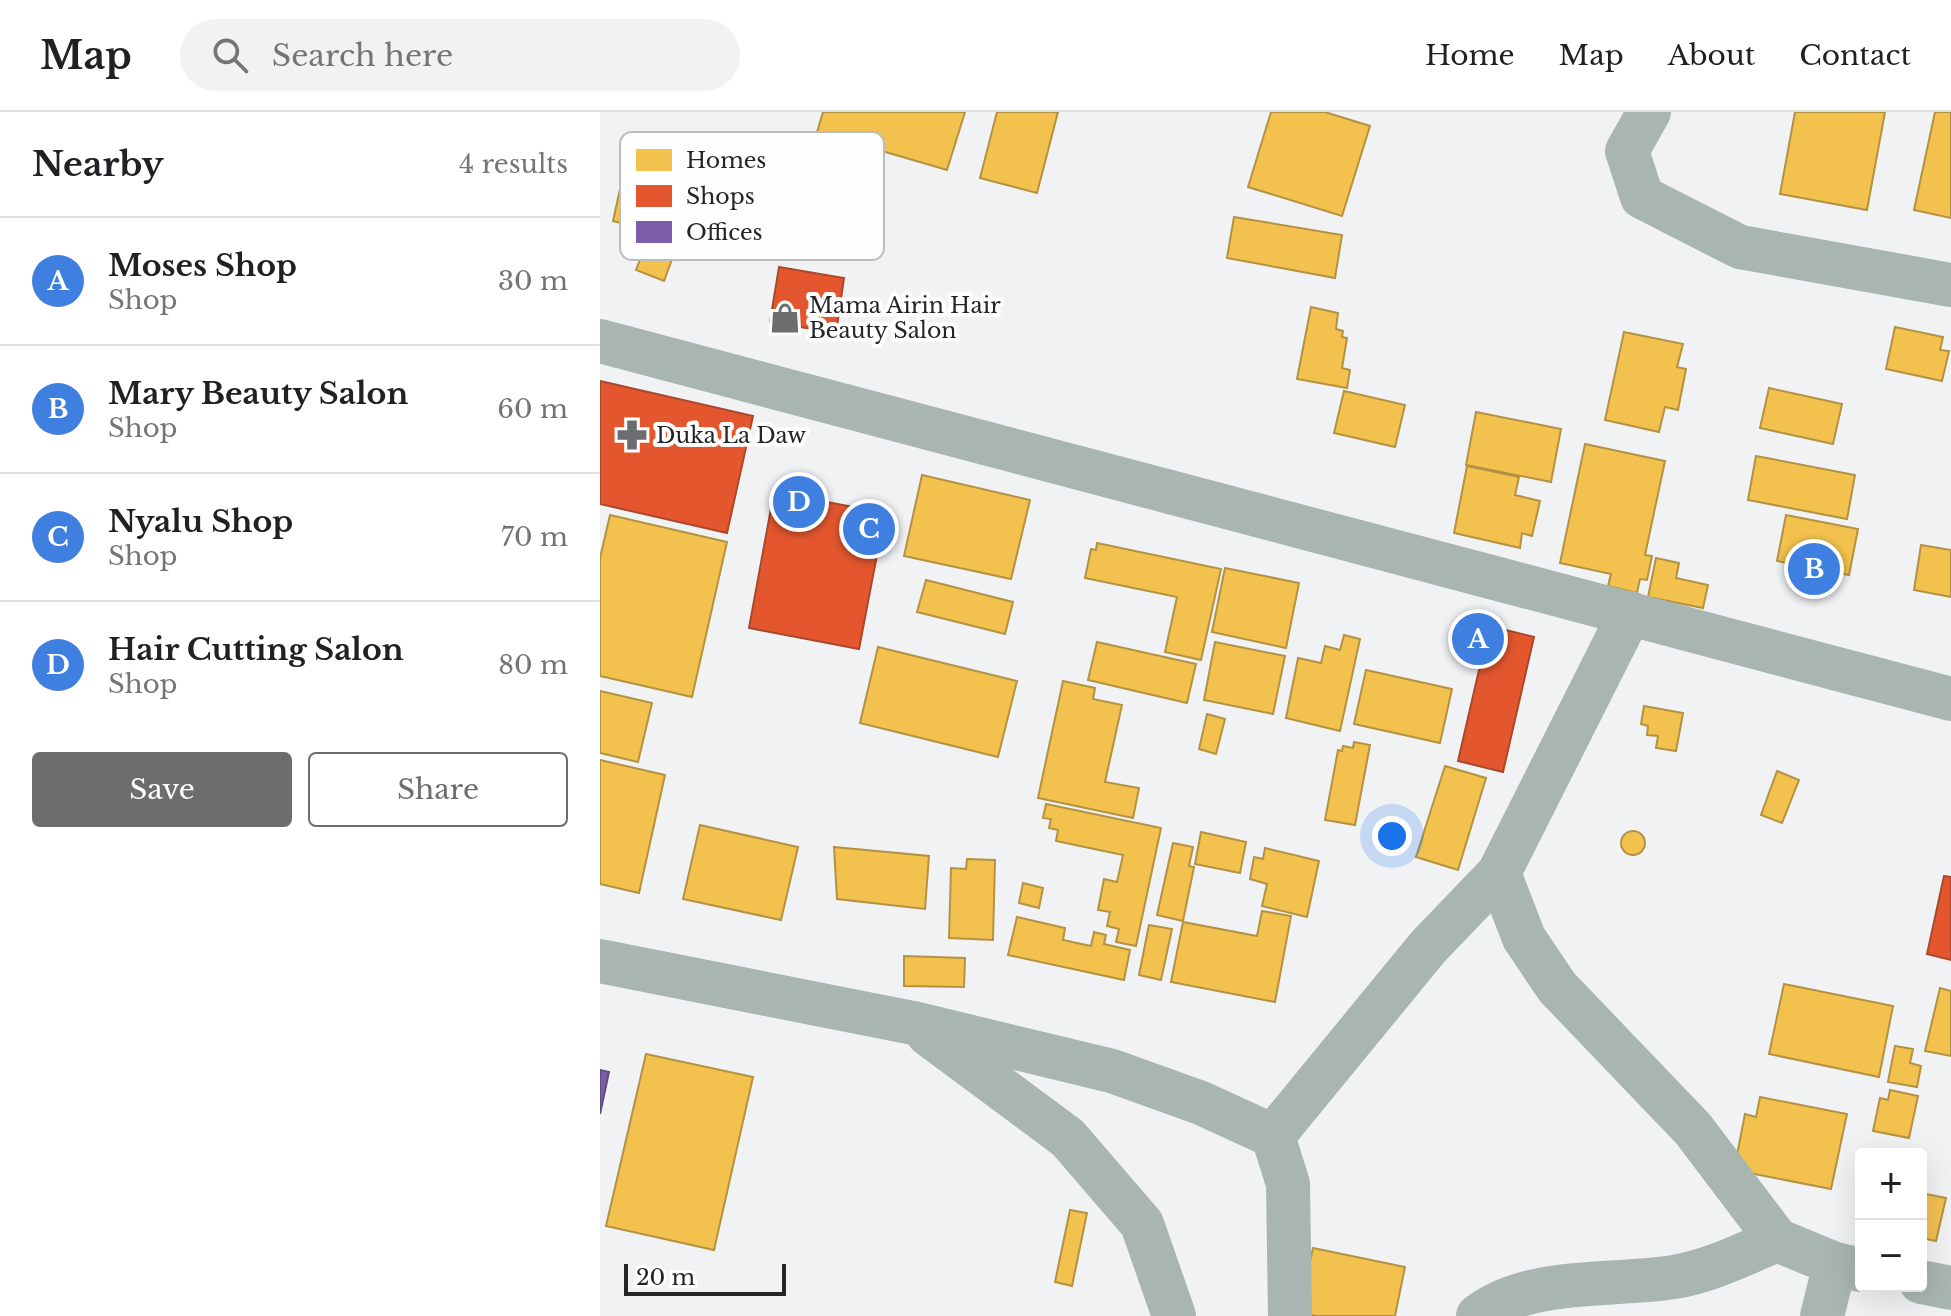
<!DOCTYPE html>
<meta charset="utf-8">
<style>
:root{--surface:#fff;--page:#f2f2f2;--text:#202124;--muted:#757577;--line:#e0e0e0;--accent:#6b6d6f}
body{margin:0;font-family:"Libre Baskerville",serif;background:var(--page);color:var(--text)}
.controls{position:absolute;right:24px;bottom:24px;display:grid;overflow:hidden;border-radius:8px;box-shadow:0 8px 32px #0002}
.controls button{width:72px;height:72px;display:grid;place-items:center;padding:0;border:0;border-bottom:2px solid var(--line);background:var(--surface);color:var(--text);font:40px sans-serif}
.scale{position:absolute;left:24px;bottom:20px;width:162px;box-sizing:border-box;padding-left:8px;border:4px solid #242527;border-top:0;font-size:22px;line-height:28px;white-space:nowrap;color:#242527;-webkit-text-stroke:6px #fefefe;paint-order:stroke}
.you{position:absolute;left:792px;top:724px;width:28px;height:28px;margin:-20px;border:6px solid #fff;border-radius:50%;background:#1a73e8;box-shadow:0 0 0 12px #1a73e833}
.badge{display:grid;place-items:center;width:52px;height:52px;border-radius:50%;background:var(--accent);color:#fff;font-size:26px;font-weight:700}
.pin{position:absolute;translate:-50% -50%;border:4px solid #fff;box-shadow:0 2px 8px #0006}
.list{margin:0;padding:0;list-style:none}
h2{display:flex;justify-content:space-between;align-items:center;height:104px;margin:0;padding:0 32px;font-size:34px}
h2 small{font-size:26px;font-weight:400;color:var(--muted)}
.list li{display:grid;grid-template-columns:52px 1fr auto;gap:24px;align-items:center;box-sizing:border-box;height:128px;padding:0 32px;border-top:2px solid var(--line)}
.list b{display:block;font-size:30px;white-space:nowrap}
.list p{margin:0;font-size:26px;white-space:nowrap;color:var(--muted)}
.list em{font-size:26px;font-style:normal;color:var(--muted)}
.actions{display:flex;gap:16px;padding:24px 32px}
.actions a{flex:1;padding:18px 0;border:2px solid var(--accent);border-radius:8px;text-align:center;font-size:28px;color:var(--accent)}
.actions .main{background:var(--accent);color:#fff}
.icon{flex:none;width:44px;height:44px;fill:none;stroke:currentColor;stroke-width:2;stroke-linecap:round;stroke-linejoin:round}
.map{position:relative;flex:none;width:1351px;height:1204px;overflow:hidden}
header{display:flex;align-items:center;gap:48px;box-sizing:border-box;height:112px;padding:0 40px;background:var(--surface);border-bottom:2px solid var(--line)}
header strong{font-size:38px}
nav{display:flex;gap:44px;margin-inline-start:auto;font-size:28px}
.search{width:560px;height:72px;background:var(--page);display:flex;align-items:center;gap:20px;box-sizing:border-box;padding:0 28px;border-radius:44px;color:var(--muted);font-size:30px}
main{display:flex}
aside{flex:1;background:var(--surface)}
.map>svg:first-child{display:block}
.homes{fill:#f2c14e;stroke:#b49242;stroke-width:2}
.shops{fill:#e4572e;stroke:#aa482c;stroke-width:2}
.offices{fill:#7b5ea7;stroke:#614d81;stroke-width:2}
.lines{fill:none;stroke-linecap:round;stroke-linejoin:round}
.street{stroke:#a9b5b0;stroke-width:44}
.labels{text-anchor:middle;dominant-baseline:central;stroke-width:8;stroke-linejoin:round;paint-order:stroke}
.poi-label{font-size:22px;fill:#242527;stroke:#fefefe;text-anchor:start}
.key{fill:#fefefe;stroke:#bdbdbe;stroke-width:2}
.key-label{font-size:22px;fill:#242527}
</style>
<header>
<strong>Map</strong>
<div class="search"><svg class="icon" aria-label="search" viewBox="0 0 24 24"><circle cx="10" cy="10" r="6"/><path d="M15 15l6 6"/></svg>Search here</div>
<nav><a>Home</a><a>Map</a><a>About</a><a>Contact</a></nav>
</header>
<main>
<aside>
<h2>Nearby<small>4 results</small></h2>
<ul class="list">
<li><span class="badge" style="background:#3f7fe0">A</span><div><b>Moses Shop</b><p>Shop</p></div><em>30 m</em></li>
<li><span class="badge" style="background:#3f7fe0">B</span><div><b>Mary Beauty Salon</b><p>Shop</p></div><em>60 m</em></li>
<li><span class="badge" style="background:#3f7fe0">C</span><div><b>Nyalu Shop</b><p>Shop</p></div><em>70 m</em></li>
<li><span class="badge" style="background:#3f7fe0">D</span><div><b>Hair Cutting Salon</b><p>Shop</p></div><em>80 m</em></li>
</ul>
<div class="actions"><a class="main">Save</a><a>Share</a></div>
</aside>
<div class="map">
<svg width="1351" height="1204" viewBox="0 0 1351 1204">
<rect width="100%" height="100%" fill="#f0f2f4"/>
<g class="homes">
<path d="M223,0H365L347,58L217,20Z"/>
<path d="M397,0H458L437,81L380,66Z"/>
<path d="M671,0H725L770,14L742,104L648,75Z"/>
<path d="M1195,0H1285L1267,98L1180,82Z"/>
<path d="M1335,0H1351V106L1314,98Z"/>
<path d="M30,31L56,37L39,116L13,109Z"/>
<path d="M58,101L85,112L64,169L36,158Z"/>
<path d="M634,105L742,123L735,166L627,146Z"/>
<path d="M711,195L738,201L736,217L743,219L742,225L747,226L742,256L750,258L747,276L697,267Z"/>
<path d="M1295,215L1343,225L1340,238L1349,239L1342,269L1286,257Z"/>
<path d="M1024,220L1083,232L1077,255L1086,257L1078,298L1065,295L1059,320L1005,308Z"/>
<path d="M1169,276L1242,292L1233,332L1160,316Z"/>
<path d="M744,279L805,293L795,335L734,321Z"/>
<path d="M876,300L961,317L951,370L866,353Z"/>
<path d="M985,332L1065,349L1045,443L1052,444L1047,468L1040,467L1037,481L1008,474L1011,462L960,451Z"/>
<path d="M1156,344L1255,363L1247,407L1148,388Z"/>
<path d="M867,354L919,365L915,383L940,389L932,424L922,421L920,436L854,421Z"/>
<path d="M322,363L430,388L411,467L304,444Z"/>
<path d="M10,403L127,430L92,585L0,564V446Z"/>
<path d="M1186,403L1258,417L1249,463L1177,449Z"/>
<path d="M497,431L621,457L601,548L565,540L577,485L485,466L491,437L496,438Z"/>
<path d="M1321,433L1351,438V485L1314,478Z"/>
<path d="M1056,446L1079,451L1076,466L1108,473L1103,496L1048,485Z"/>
<path d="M625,456L699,471L686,536L612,520Z"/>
<path d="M326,468L413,490L405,522L317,500Z"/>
<path d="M744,523L760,527L740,619L686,606L698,546L721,551L725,534L740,538Z"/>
<path d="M497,530L596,552L587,591L488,568Z"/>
<path d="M615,530L685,544L673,602L604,588Z"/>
<path d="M278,535L417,569L398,645L260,611Z"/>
<path d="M766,558L852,577L840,631L754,612Z"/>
<path d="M463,569L495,576L493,587L522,593L505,670L539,676L533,706L438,686Z"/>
<path d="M0,579L52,591L38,650L0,641Z"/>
<path d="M1044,594L1083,601L1076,639L1056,636L1058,624L1047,623L1048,614L1041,612Z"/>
<path d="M607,602L625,607L616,642L599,637Z"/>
<path d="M754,630L770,633L755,713L725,708L738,638L742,639L743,634L753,636Z"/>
<path d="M0,648L65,663L39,781L0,772Z"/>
<path d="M845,654L886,666L858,758L816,745Z"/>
<path d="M1177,659L1199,668L1182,711L1161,703Z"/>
<path d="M446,692L561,716L536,834L516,830L519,817L507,814L510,800L498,798L504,767L517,770L523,743L456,729L458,718L449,716L451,707L443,706Z"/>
<path d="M100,713L198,735L181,808L83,787Z"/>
<circle cx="1033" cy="731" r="12"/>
<path d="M601,720L646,730L640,761L595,752Z"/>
<path d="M573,731L593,735L589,754L594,755L583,809L557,803Z"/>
<path d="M234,735L329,744L325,797L237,787Z"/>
<path d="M665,736L719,749L707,805L662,794L667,772L650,767L654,745L663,747Z"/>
<path d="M367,747L395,748L393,828L349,826L351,756L366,757Z"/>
<path d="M423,771L443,776L439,796L419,791Z"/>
<path d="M662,799L691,804L675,890L571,870L583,810L657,824Z"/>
<path d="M417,805L465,816L463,828L491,834L494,820L506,823L504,832L530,838L524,868L408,843Z"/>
<path d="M549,813L572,817L561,868L539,863Z"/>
<path d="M304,844L365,846L364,875L304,874Z"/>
<path d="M1184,872L1293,894L1279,965L1169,942Z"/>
<path d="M1340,876L1351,879V944L1325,939Z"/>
<path d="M1295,934L1313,937L1310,951L1321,954L1317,975L1288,970Z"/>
<path d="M46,942L153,965L114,1138L6,1114Z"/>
<path d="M1290,978L1318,984L1309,1026L1273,1019L1280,986L1288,988Z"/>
<path d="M1160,985L1247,1002L1231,1077L1134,1058L1145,1002L1156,1005Z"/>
<path d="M1321,1081L1346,1086L1336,1129L1321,1126Z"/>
<path d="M470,1098L487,1101L472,1174L455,1170Z"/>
<path d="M713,1136L805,1155L795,1204H716L699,1200Z"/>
</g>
<g class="shops">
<path d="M179,155L244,166L236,221L170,210Z"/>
<path d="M0,269L153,304L127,421L0,392Z"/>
<path d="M174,380L285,401L259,537L149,516Z"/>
<path d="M870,509L934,525L903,660L858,649L882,545L863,542Z"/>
<path d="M1344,764L1351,765V848L1327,842Z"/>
</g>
<path class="offices" d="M0,958L9,960L0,1002Z"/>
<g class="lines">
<g class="street">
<path d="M1049,0L1027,39L1042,85L1140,135L1351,173"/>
<path d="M0,229L1351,587"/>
<path d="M899,761L924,826L957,875L1093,1017L1177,1128L1235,1152L1261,1158"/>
<path d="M0,849L313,911L512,959L601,991L673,1024L688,1072L690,1204"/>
<path d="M328,922L468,1026L542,1112L574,1204"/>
<path d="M673,1024L828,835L899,761L1030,501"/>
<path d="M1321,1170L1351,1176"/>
<path d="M878,1204C930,1164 1012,1175 1074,1165C1110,1159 1144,1142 1177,1128"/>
<path d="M1222,1204L1235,1152"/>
</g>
</g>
<defs>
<g id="shop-bare" transform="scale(2.4)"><path d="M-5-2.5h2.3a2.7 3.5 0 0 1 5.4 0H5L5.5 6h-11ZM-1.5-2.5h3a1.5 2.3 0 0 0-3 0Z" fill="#6b6d6f" stroke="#fefefe" stroke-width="2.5" paint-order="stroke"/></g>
<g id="pharmacy-bare" transform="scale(2.4)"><path d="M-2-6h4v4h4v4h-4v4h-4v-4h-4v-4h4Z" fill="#6b6d6f" stroke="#fefefe" stroke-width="2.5" paint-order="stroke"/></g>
</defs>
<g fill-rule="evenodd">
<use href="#shop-bare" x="185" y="206"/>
<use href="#pharmacy-bare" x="32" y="323"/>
</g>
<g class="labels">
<g class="poi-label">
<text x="209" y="193">Mama Airin Hair<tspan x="209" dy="25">Beauty Salon</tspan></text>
<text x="56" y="323">Duka La Daw</text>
</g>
</g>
<rect x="20" y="20" width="264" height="128" rx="12" class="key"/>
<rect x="36" y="37" width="36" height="22" fill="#f2c14e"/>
<rect x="36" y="73" width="36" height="22" fill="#e4572e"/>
<rect x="36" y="109" width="36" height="22" fill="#7b5ea7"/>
<g class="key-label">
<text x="86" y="56">Homes</text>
<text x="86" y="92">Shops</text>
<text x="86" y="128">Offices</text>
</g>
</svg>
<div class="controls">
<button>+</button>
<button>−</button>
</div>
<div class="scale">20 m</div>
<div class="you"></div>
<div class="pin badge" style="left:878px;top:527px;background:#3f7fe0">A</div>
<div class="pin badge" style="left:1214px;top:457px;background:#3f7fe0">B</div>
<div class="pin badge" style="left:269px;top:417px;background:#3f7fe0">C</div>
<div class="pin badge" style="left:199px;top:390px;background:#3f7fe0">D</div>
</div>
</main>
